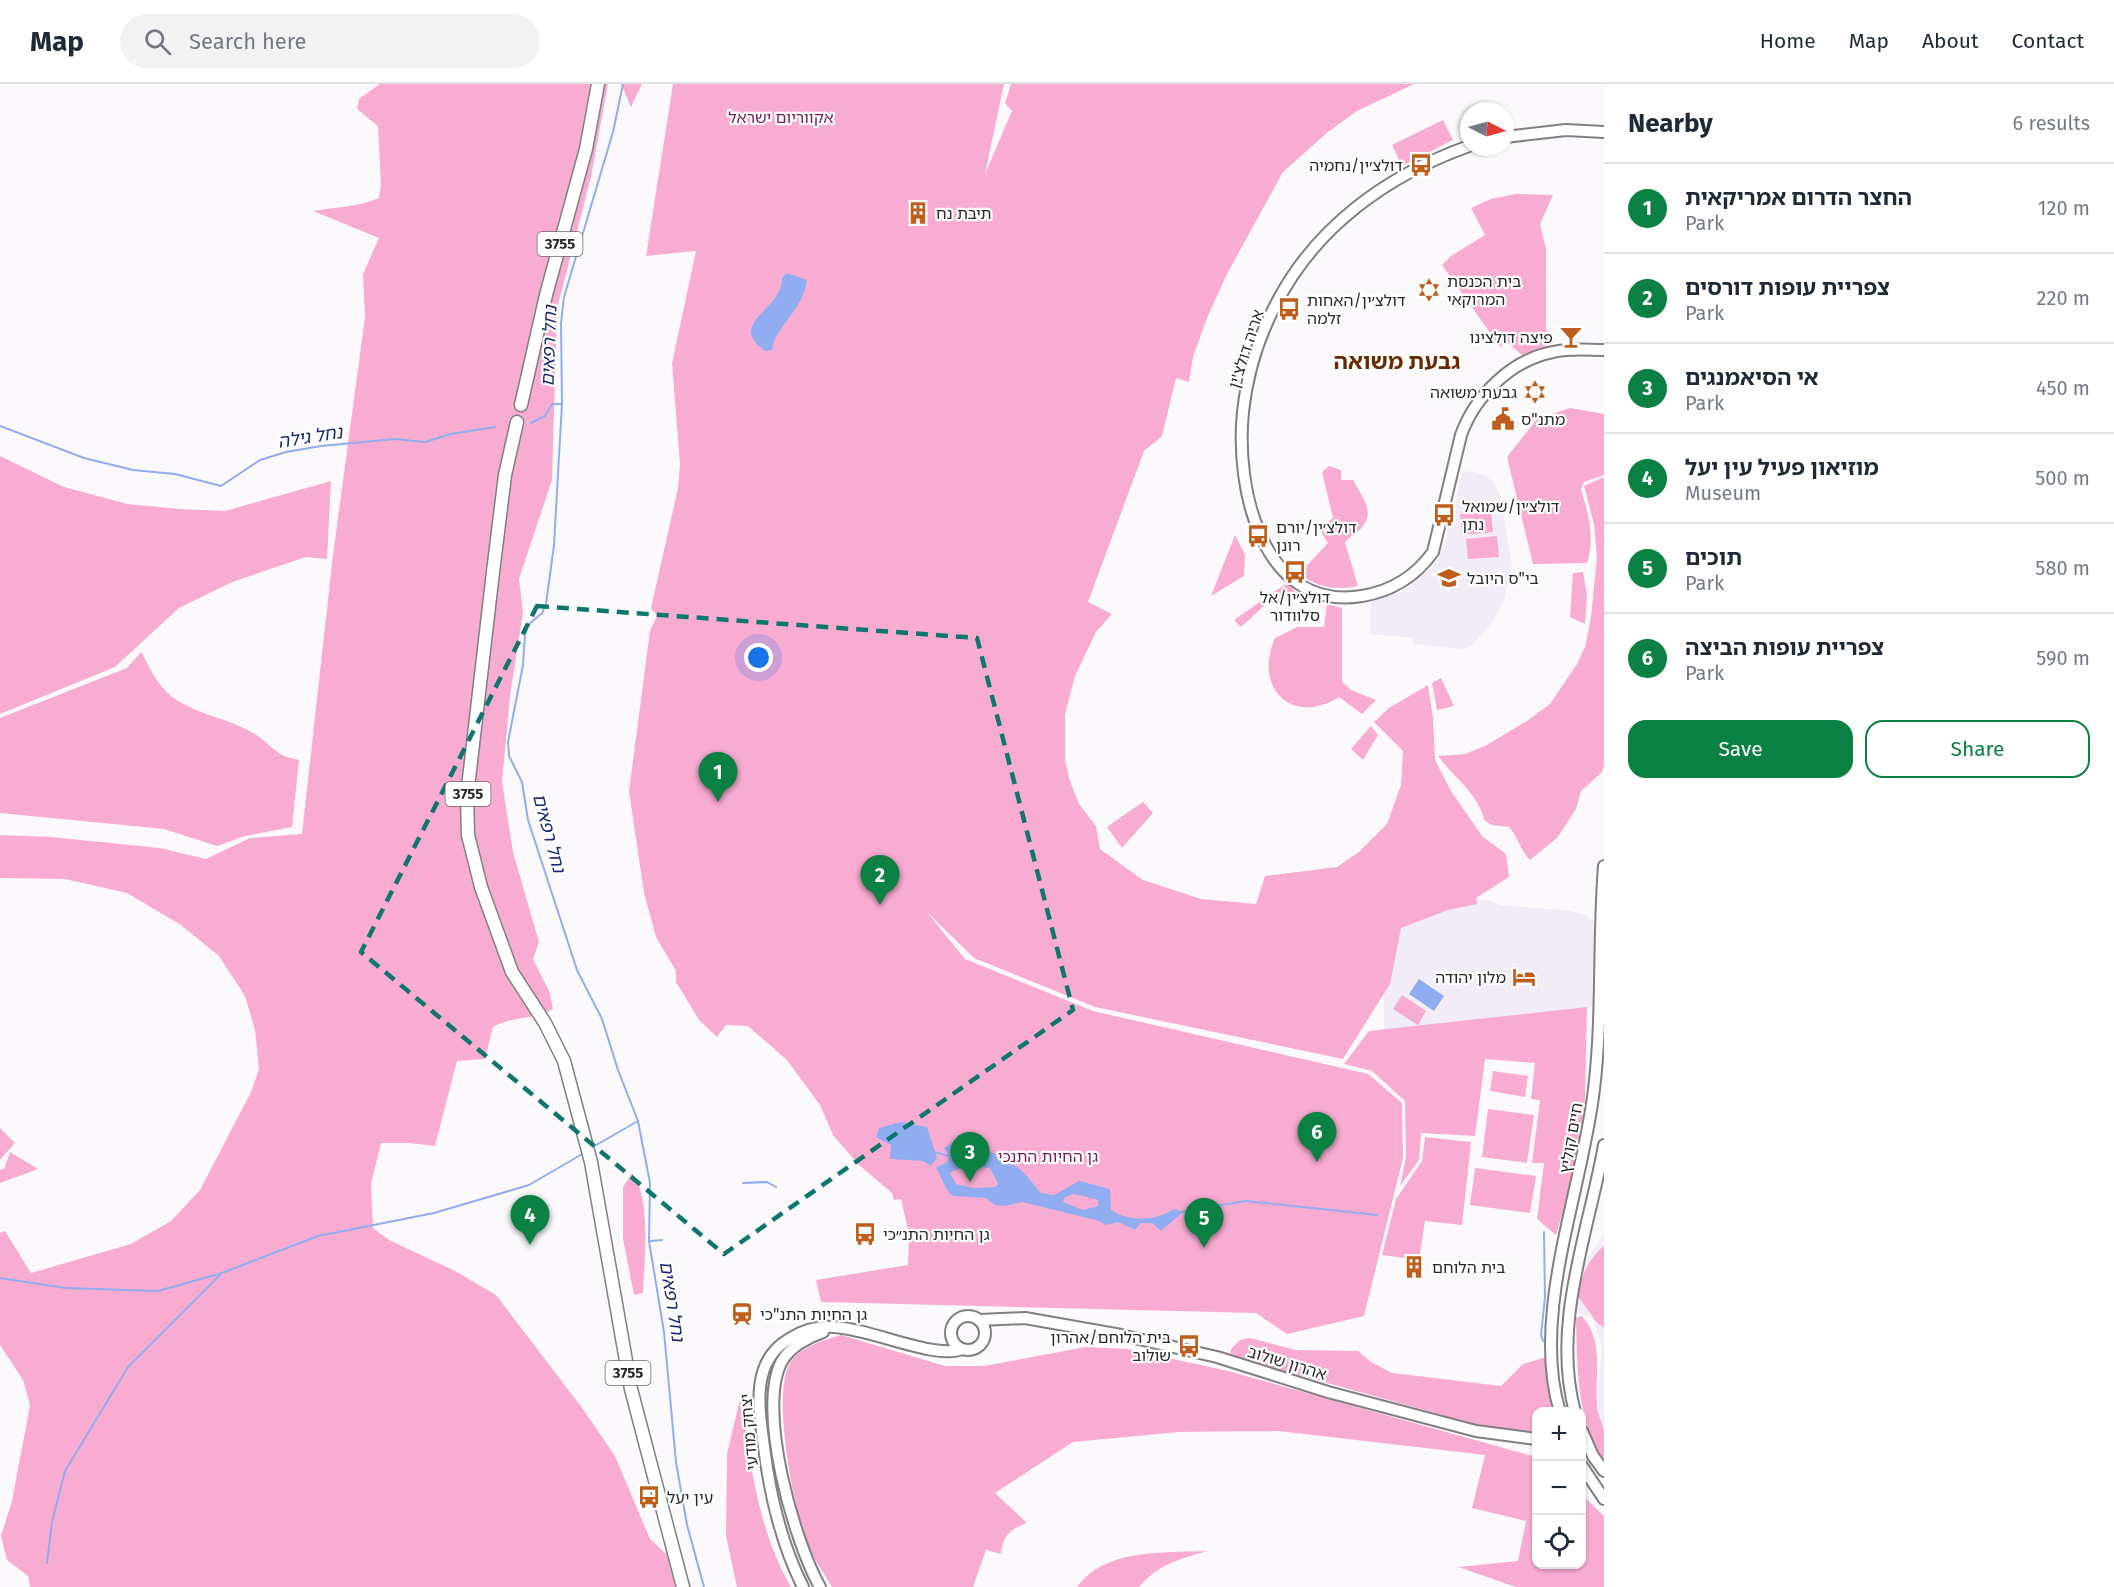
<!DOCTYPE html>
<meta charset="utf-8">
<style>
:root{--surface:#fff;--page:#f2f2f3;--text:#1f2937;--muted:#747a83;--line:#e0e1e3;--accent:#0b8043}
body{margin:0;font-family:"Fira Sans","Noto Sans Hebrew",sans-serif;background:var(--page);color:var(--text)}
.controls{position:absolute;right:18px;bottom:18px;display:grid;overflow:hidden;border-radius:12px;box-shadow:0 2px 4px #0004}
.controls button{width:54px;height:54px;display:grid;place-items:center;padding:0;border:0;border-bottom:2px solid var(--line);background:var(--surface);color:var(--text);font:30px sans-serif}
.compass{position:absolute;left:1460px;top:18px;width:54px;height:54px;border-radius:50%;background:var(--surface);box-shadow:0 2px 4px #0004;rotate:96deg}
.you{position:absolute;left:759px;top:574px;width:21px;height:21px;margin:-15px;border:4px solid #fff;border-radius:50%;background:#1a73e8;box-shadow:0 0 0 9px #1a73e833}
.badge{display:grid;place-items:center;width:39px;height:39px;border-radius:50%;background:var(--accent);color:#fff;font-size:20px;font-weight:700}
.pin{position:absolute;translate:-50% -50px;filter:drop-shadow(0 2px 3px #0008)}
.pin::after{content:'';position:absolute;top:32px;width:21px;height:18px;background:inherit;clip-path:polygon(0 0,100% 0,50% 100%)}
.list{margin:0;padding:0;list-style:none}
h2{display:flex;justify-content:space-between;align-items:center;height:78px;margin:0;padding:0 24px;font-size:26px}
h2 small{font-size:20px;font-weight:400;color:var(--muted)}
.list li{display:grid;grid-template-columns:39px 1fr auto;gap:18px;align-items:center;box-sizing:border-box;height:90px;padding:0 24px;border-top:2px solid var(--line)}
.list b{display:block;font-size:22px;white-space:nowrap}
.list p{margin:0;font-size:20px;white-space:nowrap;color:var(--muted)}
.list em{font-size:20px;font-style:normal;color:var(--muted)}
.actions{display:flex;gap:12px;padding:18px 24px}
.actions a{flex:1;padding:14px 0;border:2px solid var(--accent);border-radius:18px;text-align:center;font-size:21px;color:var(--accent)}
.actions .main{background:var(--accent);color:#fff}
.icon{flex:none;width:33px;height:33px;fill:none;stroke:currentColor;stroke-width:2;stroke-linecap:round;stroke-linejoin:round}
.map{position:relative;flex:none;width:1604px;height:1503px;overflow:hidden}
header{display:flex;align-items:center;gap:36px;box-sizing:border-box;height:84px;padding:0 30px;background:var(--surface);border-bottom:2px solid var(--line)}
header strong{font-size:28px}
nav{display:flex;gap:33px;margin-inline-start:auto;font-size:21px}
.search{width:420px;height:54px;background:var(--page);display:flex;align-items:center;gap:15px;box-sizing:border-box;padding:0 21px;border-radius:33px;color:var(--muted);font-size:22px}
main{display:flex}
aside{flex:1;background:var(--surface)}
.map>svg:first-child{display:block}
.built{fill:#f1ecf6}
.green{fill:#f9acd2}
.water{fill:#91adf1;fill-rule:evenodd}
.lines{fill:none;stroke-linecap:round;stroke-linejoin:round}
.stream{stroke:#91adf1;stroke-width:2}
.tertiary-casing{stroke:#817f82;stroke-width:14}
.secondary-casing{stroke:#817f82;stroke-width:14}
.primary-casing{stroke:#817f82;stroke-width:15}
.tertiary{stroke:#fff;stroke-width:10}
.secondary{stroke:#fff;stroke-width:10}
.primary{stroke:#fff;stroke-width:12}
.marked{fill:none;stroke:#0f766e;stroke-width:4.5;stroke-dasharray:12 8;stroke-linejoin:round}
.labels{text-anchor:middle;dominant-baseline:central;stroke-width:4.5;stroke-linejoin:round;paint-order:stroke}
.shield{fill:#fff;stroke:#6a6a6b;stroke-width:1.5}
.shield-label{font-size:15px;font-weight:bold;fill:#2a2a2b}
.park-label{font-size:16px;fill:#771f53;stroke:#fff}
.poi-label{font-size:16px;fill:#2a2a2b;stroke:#fff;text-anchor:start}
.street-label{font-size:16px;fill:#2a2a2b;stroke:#fff}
.water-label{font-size:18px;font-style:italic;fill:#142874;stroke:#fff}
.district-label{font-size:22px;font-weight:bold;fill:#672b00;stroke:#fff}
</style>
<header>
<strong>Map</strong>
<div class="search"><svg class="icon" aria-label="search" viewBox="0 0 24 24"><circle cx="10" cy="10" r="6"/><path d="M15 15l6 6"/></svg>Search here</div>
<nav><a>Home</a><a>Map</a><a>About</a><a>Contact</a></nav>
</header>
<main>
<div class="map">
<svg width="1604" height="1503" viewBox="0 0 1604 1503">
<rect width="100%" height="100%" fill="#fbf9fc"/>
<g class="built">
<path d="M1471,387L1485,391L1495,400L1500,412L1512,482L1504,516L1490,541L1470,563L1462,565L1413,560V554L1370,550L1371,517L1401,508L1435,481L1444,463L1462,389Z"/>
<path d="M1486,815L1501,821L1571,827L1585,831L1595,838L1598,842V923L1384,950V837Z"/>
<path d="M1604,1150V1344L1601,1341L1597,1318L1602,1264L1593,1235L1575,1226L1584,1179Z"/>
</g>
<g class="green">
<path d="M380,0H608L591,93L557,225L552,396L519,495L523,528L510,612L502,698L513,768L539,858L533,875L550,909L553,925C534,936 512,932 493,943L485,975L457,977L435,1062L409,1059H381L371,1100L373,1144L389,1156L455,1187L496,1211L583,1325L615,1372L650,1455L665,1469L679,1474C682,1486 689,1492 691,1503H30L28,1492L7,1476L1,1452L12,1417L30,1321L23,1296L0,1261V1149L5,1147L31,1189L131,1160L171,1137L200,1106L251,1008L259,985L255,946L245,912L219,872L181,841L127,809L65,795L0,794V751L51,753L160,764L206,775L250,754L302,750L333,471L365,233L363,190L379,154L313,127C335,123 359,123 379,114L381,101L378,42L357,25L359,15Z"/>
<path d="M621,0H642L631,23Z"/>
<path d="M673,0H1004L985,90L1012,27L1005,19L1011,0H1414L1357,27L1328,48L1283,88L1227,190L1207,234L1193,273L1189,298L1176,294L1162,352L1144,367L1088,518L1112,530L1096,548L1075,592L1065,631V676L1070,697L1079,720L1096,742L1100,765L1143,796L1201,815L1256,820L1265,792L1337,783L1359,768L1387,740L1401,701L1403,667L1374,638L1389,624L1428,601L1433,634L1435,676L1451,707L1482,752L1506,770L1509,793L1476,814L1477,820L1448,826L1401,844L1390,900L1343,975L1095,923L974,874L926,827L965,875L1093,927L1368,990L1402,1019L1403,1074L1364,1232L1287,1250L1256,1229L821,1218L816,1196L908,1181L909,1150L901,1115L894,1116L892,1109L859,1081L833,1051L820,1021L787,976L748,942L726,941L717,953L699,936L676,898V887L656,853L644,809L629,707L650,547L657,532L651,524L678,404L680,380L672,279L696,167L646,172Z"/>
<path d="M1443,36L1453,56L1402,82L1392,61Z"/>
<path d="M1516,110L1553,111L1540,140L1546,165V246L1554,258L1522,271L1507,258L1500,263L1442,181L1451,172L1485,151L1471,124L1491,115Z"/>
<path d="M1570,324L1604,330V391L1584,398L1581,406C1589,430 1595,454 1587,479L1533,480L1507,373L1537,335Z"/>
<path d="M0,372L64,403L127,420L180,425L225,427L331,397L327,475L306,473L232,498L179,524L115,583L0,630Z"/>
<path d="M1329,382L1341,386V396H1353C1361,412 1376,427 1362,443C1358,449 1350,452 1345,458L1358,502C1336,507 1317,503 1299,490L1328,459L1319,445L1333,434L1322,388Z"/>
<path d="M1604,393V681L1602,688L1581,707L1576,725L1557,754L1530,776C1520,766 1518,753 1509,743L1492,741L1485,737C1477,708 1455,695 1438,672L1465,670L1485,662L1527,637L1550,620L1577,580L1585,563L1591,533L1597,473L1594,440L1584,402Z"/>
<path d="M1491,428L1493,448L1462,451L1460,430Z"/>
<path d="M1235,451L1245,471L1244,492L1211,512Z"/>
<path d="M1497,452L1499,473L1468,475L1466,455Z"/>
<path d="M1583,488L1587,512L1585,540L1570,533L1573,489Z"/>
<path d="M1287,499L1299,511L1266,520L1241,543L1234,536Z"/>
<path d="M1327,520L1342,524V598L1351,606L1376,616L1362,630L1339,613C1291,643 1253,603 1275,554L1297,543H1324Z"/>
<path d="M141,568C148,580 154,594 163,604C184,629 225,632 253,649C273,661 274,672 299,676L292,743L245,752L217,762L164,745L0,729V634L127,584Z"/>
<path d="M1441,594L1454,622L1437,626L1432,599Z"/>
<path d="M1371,642L1378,651L1363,676L1351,665Z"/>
<path d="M1143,718L1153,729L1122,764L1107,743Z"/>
<path d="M1402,911L1426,927L1418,941L1393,925Z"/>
<path d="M1587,923L1585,1015L1575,1087L1556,1151L1537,1135L1544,1079H1532L1540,1016L1531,1015L1535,979L1485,975L1475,1052L1421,1049L1419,1076L1400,1102L1406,1073L1405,1017L1372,987L1344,980L1369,947Z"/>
<path d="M1493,987L1528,992L1525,1013L1490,1007Z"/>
<path d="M1488,1025L1534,1031L1527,1079L1482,1073Z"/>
<path d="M0,1044L15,1059L0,1076Z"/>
<path d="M1425,1053L1471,1058L1462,1141L1425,1137L1419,1176L1382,1171L1396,1115L1422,1077Z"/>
<path d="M10,1068L38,1085L0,1099V1086L4,1085Z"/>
<path d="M1475,1084L1536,1092L1530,1129L1470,1121Z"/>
<path d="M632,1089C652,1114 644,1177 643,1209L634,1211L623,1155V1103Z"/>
<path d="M1604,1162V1243L1598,1240L1577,1211C1582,1192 1588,1175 1604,1162Z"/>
<path d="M1582,1232C1604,1257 1595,1289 1597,1321C1597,1330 1603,1339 1604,1347C1604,1357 1604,1369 1604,1380C1577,1336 1577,1284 1576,1234Z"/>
<path d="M841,1251L945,1282H984L1086,1263L1127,1265L1228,1287L1536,1373V1480H1582V1411L1604,1432V1503H1516L1458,1483L1518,1477L1526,1437L1472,1424L1485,1371L1279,1347L1179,1348L1073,1358L995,1409L1027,1439C1010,1445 1003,1451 1001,1470L986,1466L973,1503H832C824,1490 815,1477 809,1463C794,1429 771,1311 790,1279C799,1263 825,1256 841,1251Z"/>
<path d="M1250,1254L1295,1266L1358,1267L1371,1278L1392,1289L1501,1302L1523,1280L1546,1273L1552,1327L1536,1328V1347L1528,1350L1489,1344L1230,1272L1231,1265L1240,1256Z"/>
<path d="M741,1311C750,1377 757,1444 791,1503H737L726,1452L727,1370Z"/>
<path d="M1208,1467C1181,1474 1157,1481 1139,1503H1077C1106,1464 1163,1469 1208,1467Z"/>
</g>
<g class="water">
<path d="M787,189L807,196C803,227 776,241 772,266L765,267C725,238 784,226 782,194Z"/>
<path d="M1419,895L1444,912L1434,927L1409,910Z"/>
<path d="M901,1038L927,1043L937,1074L931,1082L923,1077L890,1075L891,1061L876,1053L879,1044Z"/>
<path d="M957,1056C975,1059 1012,1076 1025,1090C1031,1096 1035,1103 1041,1109L1054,1111L1079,1097L1110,1105L1111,1126C1130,1138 1156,1137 1174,1125L1183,1128L1161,1147L1152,1139H1141L1135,1146L1118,1138L1106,1141L1099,1137L1022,1118L1006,1122L995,1121L985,1114L953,1112L947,1106L936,1083L948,1078L949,1071L944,1064ZM964,1082L990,1084L998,1100L995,1103L973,1104L956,1100L950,1089ZM1074,1110L1098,1116V1122L1083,1126L1063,1118L1065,1113Z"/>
</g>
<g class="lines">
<g class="stream">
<path d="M623,0L613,48L564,213L561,239L562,319L554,461L546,520L542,529L528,541L525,551L523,581L508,658L509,672L522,698L528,736L577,886L602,935L618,986L638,1037L650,1099L649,1157L664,1248L676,1378L687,1441L704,1503"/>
<path d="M531,339L545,332L552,320H561"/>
<path d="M0,342L84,374L133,386L175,390L221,402L260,376L286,368L321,362L395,355L425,358L451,350L495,343"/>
<path d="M591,1064L638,1037"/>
<path d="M934,1068L949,1072"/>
<path d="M743,1099L767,1098L776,1103"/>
<path d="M1180,1128L1246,1117L1377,1131"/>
<path d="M650,1157L662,1156"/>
<path d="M0,1194L66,1204L158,1207L222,1189L318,1152L434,1129L529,1101L584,1069"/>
<path d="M1543,1257L1541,1251L1545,1213L1544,1148"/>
<path d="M47,1479L52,1438L65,1387L128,1283L220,1191"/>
</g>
<g class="tertiary-casing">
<g id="tertiary">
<path d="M1505,53L1566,46L1604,48"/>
<path d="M1469,62C1388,91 1316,142 1276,220C1259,252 1247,291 1243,328C1235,404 1262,528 1362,512C1392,507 1415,493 1433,468L1461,351C1475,312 1511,276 1553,268C1570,264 1587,266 1604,266"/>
<circle cx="968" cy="1249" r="17"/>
<path d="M979,1236L1025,1234L1121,1251L1217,1273L1328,1308L1476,1347L1536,1355"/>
<path d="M803,1503C781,1459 770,1412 764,1363C759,1325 750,1278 789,1255C802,1247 818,1242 833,1243C870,1244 934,1276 962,1265"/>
<path d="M820,1503C794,1457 756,1324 782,1277C790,1263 808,1253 823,1248"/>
</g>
</g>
<g class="secondary-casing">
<g id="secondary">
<path d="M1560,1328C1530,1231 1583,1104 1594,1005C1603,931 1598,856 1604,782"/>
<path d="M1575,1328C1551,1240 1589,1147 1604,1061"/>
<path d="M1582,1347L1593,1372L1604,1387"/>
<path d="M1582,1382L1604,1415"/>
</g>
</g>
<g class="primary-casing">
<g id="primary">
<path d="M521,321L546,211L586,65L598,0"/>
<path d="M517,338L505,391L493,488L467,712L468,751L481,803L512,888L545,939L564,977L591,1078L631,1305L683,1503"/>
</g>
</g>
<use href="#tertiary" class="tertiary"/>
<use href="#secondary" class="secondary"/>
<use href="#primary" class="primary"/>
</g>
<path class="marked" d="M537,522L977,554L1073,926L724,1170L361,868Z"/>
<defs>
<g id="bus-bare" transform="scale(1.8)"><path d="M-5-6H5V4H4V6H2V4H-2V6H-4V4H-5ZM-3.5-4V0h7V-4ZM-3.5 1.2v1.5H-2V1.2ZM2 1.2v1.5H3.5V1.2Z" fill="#be5e1a" stroke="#fff" stroke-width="2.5" paint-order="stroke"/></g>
<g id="building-bare" transform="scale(1.8)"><path d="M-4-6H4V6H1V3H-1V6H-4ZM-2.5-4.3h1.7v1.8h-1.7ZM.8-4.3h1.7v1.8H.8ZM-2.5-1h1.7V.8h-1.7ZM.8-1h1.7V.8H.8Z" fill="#be5e1a" stroke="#fff" stroke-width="2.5" paint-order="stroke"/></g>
<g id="synagogue-bare" transform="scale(1.8)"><path d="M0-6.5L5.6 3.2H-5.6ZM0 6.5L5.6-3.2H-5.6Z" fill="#be5e1a" stroke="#fff" stroke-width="2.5" paint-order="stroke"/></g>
<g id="bar-bare" transform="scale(1.8)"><path d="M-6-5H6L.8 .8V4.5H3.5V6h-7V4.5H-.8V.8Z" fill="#be5e1a" stroke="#fff" stroke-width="2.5" paint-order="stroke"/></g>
<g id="civic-bare" transform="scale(1.8)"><path d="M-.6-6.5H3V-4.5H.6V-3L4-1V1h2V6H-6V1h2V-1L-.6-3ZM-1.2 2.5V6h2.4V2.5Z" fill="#be5e1a" stroke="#fff" stroke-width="2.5" paint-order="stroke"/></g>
<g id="school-bare" transform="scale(1.8)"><path d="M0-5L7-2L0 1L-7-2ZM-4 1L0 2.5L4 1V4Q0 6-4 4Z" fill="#be5e1a" stroke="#fff" stroke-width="2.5" paint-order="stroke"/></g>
<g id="hotel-bare" transform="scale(1.8)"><path d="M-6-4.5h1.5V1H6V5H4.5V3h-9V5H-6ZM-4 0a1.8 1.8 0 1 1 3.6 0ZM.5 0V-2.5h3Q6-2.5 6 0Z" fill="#be5e1a" stroke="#fff" stroke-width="2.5" paint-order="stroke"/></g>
<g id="station-bare" transform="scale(1.8)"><path d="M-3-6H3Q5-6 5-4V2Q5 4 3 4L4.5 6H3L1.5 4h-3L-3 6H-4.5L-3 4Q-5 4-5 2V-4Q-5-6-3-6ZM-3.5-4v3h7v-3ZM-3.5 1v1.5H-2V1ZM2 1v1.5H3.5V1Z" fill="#be5e1a" stroke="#fff" stroke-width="2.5" paint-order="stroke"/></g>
</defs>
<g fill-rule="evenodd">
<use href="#bus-bare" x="1421" y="81"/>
<use href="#building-bare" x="918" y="129"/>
<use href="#synagogue-bare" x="1429" y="206"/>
<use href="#bus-bare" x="1289" y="225"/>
<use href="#bar-bare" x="1571" y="253"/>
<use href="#synagogue-bare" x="1535" y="308"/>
<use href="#civic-bare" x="1503" y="335"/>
<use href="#bus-bare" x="1444" y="431"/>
<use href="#bus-bare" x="1258" y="452"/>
<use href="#bus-bare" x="1295" y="488"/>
<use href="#school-bare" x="1449" y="494"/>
<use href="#hotel-bare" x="1524" y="893"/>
<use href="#bus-bare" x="865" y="1150"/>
<use href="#building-bare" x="1414" y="1183"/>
<use href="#station-bare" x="742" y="1230"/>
<use href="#bus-bare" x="1189" y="1262"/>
<use href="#bus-bare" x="649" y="1413"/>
</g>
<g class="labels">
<g class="shield">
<rect x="537.5" y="148" width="45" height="24" rx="4.5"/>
<rect x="445.5" y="698" width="45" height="24" rx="4.5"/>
<rect x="605.5" y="1277" width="45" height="24" rx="4.5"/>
</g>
<g class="shield-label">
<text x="560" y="160">3755</text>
<text x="468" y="710">3755</text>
<text x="628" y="1289">3755</text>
</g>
<g class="park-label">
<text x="781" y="33">אקווריום ישראל</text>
<text x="1048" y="1072">גן החיות התנכי</text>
</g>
<g class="poi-label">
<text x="1403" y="81" text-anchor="end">דולצ׳ין/נחמיה</text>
<text x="936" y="129">תיבת נח</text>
<text x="1447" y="197">בית הכנסת<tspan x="1447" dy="18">המרוקאי</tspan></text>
<text x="1307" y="216">דולצ׳ין/האחות<tspan x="1307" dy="18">זלמה</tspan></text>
<text x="1553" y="253" text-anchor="end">פיצה דולצינו</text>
<text x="1517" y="308" text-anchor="end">גבעת משואה</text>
<text x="1521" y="335">מתנ"ס</text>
<text x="1462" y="422">דולצ׳ין/שמואל<tspan x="1462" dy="18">נתן</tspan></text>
<text x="1276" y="443">דולצ׳ין/יורם<tspan x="1276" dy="18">רונן</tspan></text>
<text x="1467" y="494">בי"ס היובל</text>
<text x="1295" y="513" text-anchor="middle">דולצ׳ין/אל<tspan x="1295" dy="18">סלוודור</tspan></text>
<text x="1506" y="893" text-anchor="end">מלון יהודה</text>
<text x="883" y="1150">גן החיות התנ״כי</text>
<text x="1432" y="1183">בית הלוחם</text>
<text x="760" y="1230">גן החיות התנ"כי</text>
<text x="1171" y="1253" text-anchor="end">בית הלוחם/אהרון<tspan x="1171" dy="18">שולוב</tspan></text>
<text x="667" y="1413">עין יעל</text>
</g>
<g class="street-label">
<text transform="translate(1246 265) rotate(-72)">אריה דולצ'ין</text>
<text transform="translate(1571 1054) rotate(-80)">חיים קוליץ</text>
<text transform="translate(1287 1279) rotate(17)">אהרון שולוב</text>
<text transform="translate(749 1348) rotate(-95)">יצחק מודעי</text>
</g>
<g class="water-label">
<text transform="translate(549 262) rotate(-88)">נחל רפאים</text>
<text transform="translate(310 353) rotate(-9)">נחל גילה</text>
<text transform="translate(549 749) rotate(75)">נחל רפאים</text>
<text transform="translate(672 1217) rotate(81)">נחל רפאים</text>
</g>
<g class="district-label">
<text x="1397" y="277">גבעת משואה</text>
</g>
</g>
</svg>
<div class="controls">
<button>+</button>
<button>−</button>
<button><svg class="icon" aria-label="locate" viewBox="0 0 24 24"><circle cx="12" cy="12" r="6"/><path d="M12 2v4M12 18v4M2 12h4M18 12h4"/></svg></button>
</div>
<svg class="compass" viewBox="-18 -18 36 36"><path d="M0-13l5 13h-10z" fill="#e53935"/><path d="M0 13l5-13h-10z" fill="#747a83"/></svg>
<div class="you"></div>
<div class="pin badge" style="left:718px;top:718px">1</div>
<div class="pin badge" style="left:880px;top:821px">2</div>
<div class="pin badge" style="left:970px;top:1098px">3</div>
<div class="pin badge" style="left:530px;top:1161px">4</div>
<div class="pin badge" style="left:1204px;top:1164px">5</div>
<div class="pin badge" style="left:1317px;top:1078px">6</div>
</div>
<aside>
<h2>Nearby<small>6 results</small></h2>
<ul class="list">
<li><span class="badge">1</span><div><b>החצר הדרום אמריקאית</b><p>Park</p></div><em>120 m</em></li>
<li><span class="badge">2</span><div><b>צפריית עופות דורסים</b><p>Park</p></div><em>220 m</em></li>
<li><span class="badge">3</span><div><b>אי הסיאמנגים</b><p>Park</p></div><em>450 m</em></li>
<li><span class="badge">4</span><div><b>מוזיאון פעיל עין יעל</b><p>Museum</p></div><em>500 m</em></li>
<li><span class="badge">5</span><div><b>תוכים</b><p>Park</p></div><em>580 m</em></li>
<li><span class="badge">6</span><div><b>צפריית עופות הביצה</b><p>Park</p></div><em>590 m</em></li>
</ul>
<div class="actions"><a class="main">Save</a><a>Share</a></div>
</aside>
</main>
